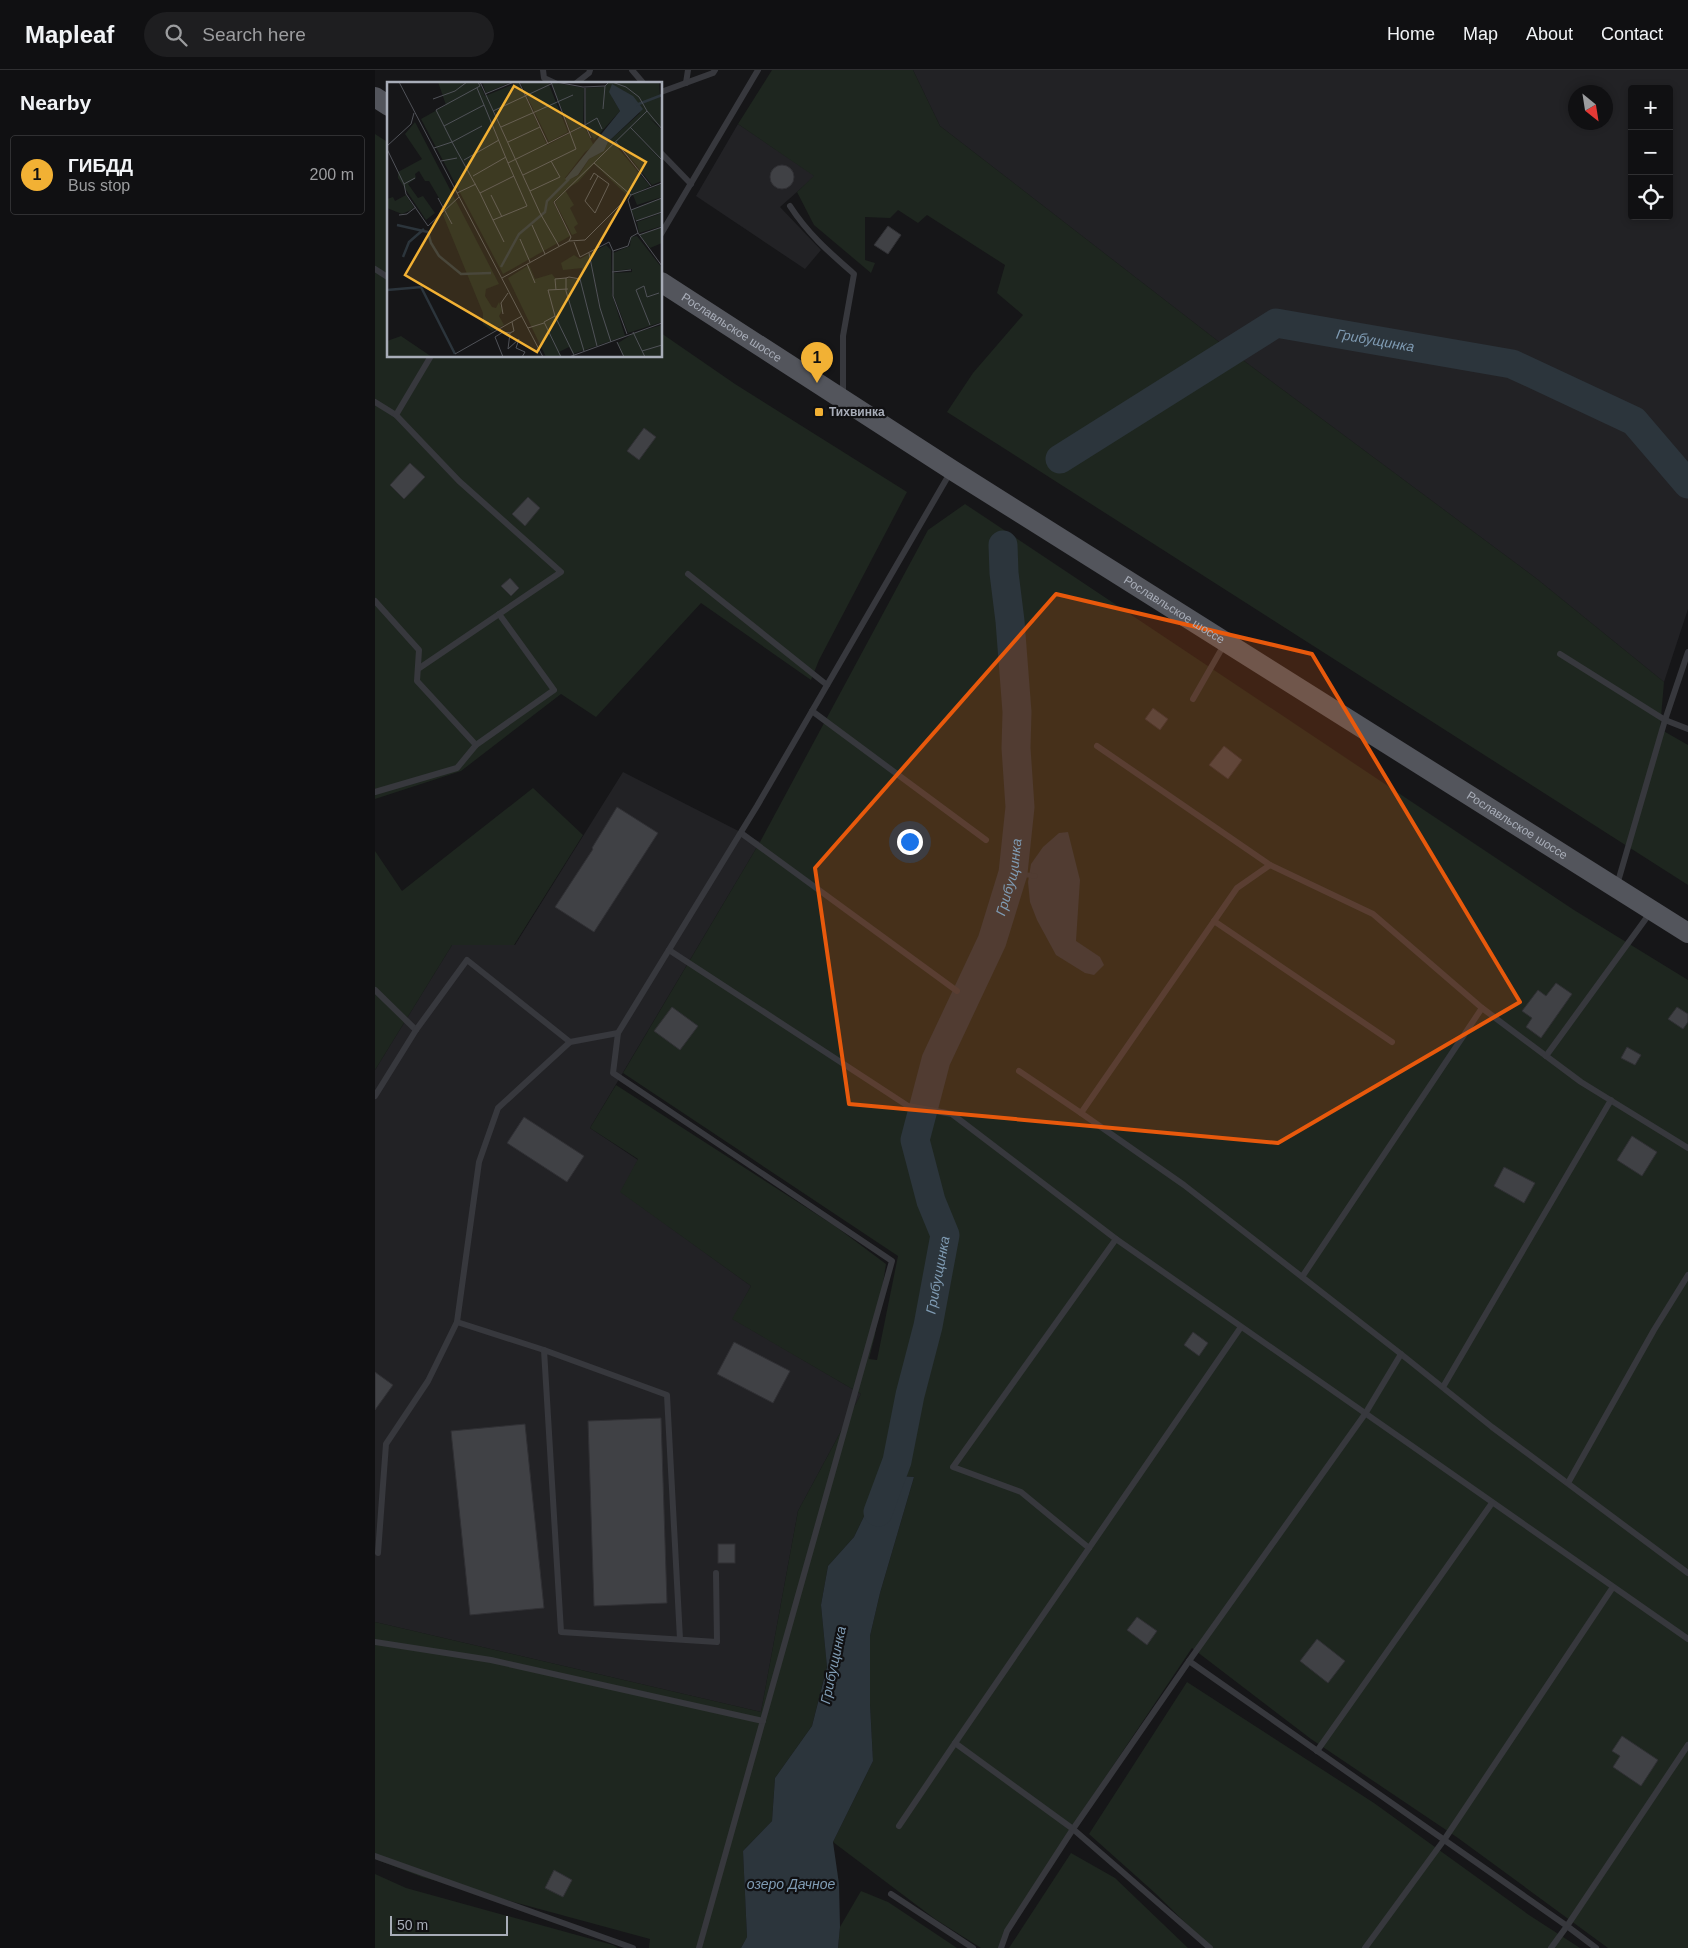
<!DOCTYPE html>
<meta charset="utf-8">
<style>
:root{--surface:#101012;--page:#1e1e20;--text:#f1f3f6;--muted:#9c9d9f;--line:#303032;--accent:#f2b134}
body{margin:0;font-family:Arial,sans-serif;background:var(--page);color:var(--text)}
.controls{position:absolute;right:15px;top:15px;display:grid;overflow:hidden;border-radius:5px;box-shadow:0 2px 8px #0003}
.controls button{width:45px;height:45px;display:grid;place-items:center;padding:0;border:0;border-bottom:1px solid var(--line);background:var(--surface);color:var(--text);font:25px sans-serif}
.compass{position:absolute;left:1193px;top:15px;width:45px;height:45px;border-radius:50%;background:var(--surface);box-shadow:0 2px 8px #0003;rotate:150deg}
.scale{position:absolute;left:15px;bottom:12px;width:118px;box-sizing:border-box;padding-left:5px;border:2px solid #a8adb8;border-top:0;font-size:14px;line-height:18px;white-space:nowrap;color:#a8adb8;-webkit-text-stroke:4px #111113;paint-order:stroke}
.you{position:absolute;left:534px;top:771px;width:18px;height:18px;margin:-12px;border:4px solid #fff;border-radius:50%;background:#1a73e8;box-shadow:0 0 0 8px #1a73e833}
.badge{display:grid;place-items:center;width:32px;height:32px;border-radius:50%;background:var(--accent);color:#111;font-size:16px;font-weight:700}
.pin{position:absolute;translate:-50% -41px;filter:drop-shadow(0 1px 2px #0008)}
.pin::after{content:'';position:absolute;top:26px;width:18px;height:15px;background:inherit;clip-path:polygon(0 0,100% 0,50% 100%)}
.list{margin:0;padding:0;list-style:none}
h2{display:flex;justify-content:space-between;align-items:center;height:65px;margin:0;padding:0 20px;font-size:21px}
h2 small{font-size:16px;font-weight:400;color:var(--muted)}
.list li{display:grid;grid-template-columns:32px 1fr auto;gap:15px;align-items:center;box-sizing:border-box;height:80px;margin:0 10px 10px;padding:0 10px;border:1px solid var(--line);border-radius:5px}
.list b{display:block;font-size:19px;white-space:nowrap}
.list p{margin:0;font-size:16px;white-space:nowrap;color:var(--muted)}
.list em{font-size:16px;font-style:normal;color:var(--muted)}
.icon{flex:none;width:28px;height:28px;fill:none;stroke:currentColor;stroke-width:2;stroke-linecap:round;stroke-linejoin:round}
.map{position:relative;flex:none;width:1313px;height:1878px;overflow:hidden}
header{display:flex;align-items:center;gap:30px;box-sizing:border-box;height:70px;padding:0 25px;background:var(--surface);border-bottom:1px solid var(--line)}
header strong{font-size:24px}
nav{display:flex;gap:28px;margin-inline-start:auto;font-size:18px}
.search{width:350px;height:45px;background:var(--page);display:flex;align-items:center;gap:12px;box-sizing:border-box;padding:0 18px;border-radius:28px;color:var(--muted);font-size:19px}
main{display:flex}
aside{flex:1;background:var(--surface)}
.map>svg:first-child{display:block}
.built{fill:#222225;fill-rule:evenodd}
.green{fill:#1e261f}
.water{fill:#2c353c}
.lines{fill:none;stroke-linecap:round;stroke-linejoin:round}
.stream{stroke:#2c353c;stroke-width:5}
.river{stroke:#2c353c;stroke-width:29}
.building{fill:#404145;stroke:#303034}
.lane{stroke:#37383d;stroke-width:6}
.primary{stroke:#53555c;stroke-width:20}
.marked{fill:#e8590c;fill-opacity:0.2;stroke:#e8590c;stroke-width:4;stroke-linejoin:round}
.poi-dot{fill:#f2b134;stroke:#111113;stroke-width:2}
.labels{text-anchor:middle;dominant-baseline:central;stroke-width:4.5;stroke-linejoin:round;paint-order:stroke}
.street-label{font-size:12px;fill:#a8adb8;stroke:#111113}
.poi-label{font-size:12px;font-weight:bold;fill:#a8adb8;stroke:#111113;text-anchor:start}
.water-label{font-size:14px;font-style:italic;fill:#7f9bb3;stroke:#111113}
.inset-river{fill:none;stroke:#2c353c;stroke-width:2.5}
.inset-road{fill:none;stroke:#505258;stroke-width:1}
.view{fill:#f2b134;fill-opacity:0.15;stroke:#f2b134;stroke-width:2.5}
.inset-edge{fill:none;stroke:#a8adb8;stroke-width:2.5}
</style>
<header>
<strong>Mapleaf</strong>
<div class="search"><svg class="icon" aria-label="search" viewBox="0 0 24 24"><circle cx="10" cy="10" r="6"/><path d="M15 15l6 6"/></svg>Search here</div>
<nav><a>Home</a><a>Map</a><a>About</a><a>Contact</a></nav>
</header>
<main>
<aside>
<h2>Nearby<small></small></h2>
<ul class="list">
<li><span class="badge">1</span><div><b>ГИБДД</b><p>Bus stop</p></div><em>200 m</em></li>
</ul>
</aside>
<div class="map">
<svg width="1313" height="1878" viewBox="0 0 1313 1878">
<rect width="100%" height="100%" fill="#161618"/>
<g class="built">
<path d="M538,0H1313V539L1289,612L1162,509L857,282L565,56ZM1257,19H1294V146H1257ZM1200,22H1230V52H1200Z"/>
<path d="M363,54L440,106L405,137L446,180L430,199L321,126Z"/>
<path d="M248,702L385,772L215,1058L263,1090L246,1122L376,1216L358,1249L486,1324L423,1441L386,1642L0,1552V1000L77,875H140Z"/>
</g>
<g class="green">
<path d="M397,0H538L565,56L857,282L1162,509L1289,612L1285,659L1313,675V815L572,342L598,303L648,245L622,223L630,195L552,145L543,153L523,140L515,148L490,147V190L500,193L496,203L439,155L422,122L439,106L363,54Z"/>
<path d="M0,64L14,73V286H286V263L360,314L532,422L444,590L436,610L326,533L221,647L186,624L86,701L0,729Z"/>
<path d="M590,434L1199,840L1313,910V1878H1233L1083,1768L936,1669L817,1578L699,1754L623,1878H606L560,1849L458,1772L498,1691L495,1634V1566L505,1523L539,1407L509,1405L479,1467L453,1496L446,1535L452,1596L437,1656L400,1708L397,1751L368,1781L372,1867L366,1878H274L275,1869L47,1807L0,1789V1552L386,1642L423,1441L486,1324L357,1249L376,1216L245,1122L263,1089L215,1058L241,1015L460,1156L511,1194L500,1265L494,1289L502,1290L523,1186L248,1003L385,772L553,460Z"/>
<path d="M158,718L208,765L139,875H77L0,1000V781L27,821Z"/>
<path d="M812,1612L999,1733L1154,1845L1205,1878H836L780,1823L714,1764Z"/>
<path d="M696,1783L740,1808L813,1878H634Z"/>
<path d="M0,1804L31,1818L238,1875L243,1878H0Z"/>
<path d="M486,1821L513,1832L582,1878H463L465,1857Z"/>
</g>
<g class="water">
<path d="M693,762L705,810L701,871L725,887L729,895L719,905L710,903L681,885L662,850L655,832L653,812L656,794L668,777L684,763Z"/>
<path d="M509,1405L539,1407L505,1523L495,1566V1634L498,1691L458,1772L464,1814L465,1857L463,1878H366L372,1867L368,1781L397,1751L400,1708L437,1656L452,1597L446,1535L453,1496L479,1467Z"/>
</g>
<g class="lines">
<path class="stream" d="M638,803L660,806"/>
<g class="river">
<path id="s1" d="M685,389L901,253L1137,294L1259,351L1313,414"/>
<path id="s2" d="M503,1442L522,1391L535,1325L553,1256L570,1165L556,1131L540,1070L561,990L617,871L638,803L645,737L641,678L642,642L635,551L629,503L628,475"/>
</g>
</g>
<g class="building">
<circle cx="407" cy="107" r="12"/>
<path d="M513,156L526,165L513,184L499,175Z"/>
<path d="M269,358L281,367L264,390L252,381Z"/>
<path d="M35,393L50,407L29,429L15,415Z"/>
<path d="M153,427L165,438L150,456L137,444Z"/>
<path d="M135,508L144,518L136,526L126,516Z"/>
<path d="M778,638L793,649L785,660L770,649Z"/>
<path d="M849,676L867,690L853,709L834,695Z"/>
<path d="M242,737L283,763L219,862L180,837L218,779L217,778Z"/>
<path d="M1181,913L1197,924L1166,968L1151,957L1157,948L1147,941L1163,920L1171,926Z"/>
<path d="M297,937L323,956L305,980L279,961Z"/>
<path d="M1302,937L1313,944V952L1308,959L1293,949Z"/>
<path d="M1252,977L1266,985L1260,995L1246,988Z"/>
<path d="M149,1047L209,1086L192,1112L132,1073Z"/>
<path d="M1257,1066L1282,1082L1267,1106L1242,1090Z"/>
<path d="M1129,1097L1160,1113L1149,1133L1119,1116Z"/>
<path d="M818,1262L833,1273L824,1286L809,1275Z"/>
<path d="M359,1272L415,1301L398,1333L342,1304Z"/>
<path d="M0,1302L18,1315L0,1340Z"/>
<path d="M286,1348L292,1533L219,1536L213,1351Z"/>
<path d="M150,1354L169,1538L95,1545L76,1361Z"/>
<rect x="343" y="1474" width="17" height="19"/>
<path d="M762,1547L782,1561L772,1575L752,1560Z"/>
<path d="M942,1569L970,1591L953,1613L925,1591Z"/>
<path d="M1247,1666L1283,1690L1266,1716L1238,1697L1245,1686L1237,1681Z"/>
<path d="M179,1800L197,1810L188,1827L170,1818Z"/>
</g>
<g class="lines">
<g class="lane">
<path d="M168,0L169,8L182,14"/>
<path d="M257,0L269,14"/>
<path d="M311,13L313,0"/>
<path d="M200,14L214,3L215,0"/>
<path d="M286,22L338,3L340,0"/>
<path d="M286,83L316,114"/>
<path d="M415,136C433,164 454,182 479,204L468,266V326"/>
<path d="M286,164L383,0"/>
<path d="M0,199L14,208"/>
<path d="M0,332L21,345L84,411L186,502L43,599"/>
<path d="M21,345L56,286"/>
<path d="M313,504L452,615"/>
<path d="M0,531L44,580L42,611L101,675L82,698L0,722"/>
<path d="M1185,584L1290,650L1313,659"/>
<path d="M818,629L850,573"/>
<path d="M437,641L611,770"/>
<path d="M101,675L179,620L124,544"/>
<path d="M722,676L895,795"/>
<path d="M366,763L582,921"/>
<path d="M1242,815L1290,650L1313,582"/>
<path d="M839,851L1017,972"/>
<path d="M294,880L533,1036L577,1044L741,1169L1313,1569"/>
<path d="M0,920L41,960"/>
<path d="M1107,938L1206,1012L1313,1078"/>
<path d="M243,963L238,1003L517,1191L324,1878"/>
<path d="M1171,986L1275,843"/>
<path d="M644,1001L706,1043"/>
<path d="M0,1026L41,960L92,890L195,972"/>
<path d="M82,1252L169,1280"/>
<path d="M1026,1284L1117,1357L1313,1503"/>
<path d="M1068,1317L1236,1030"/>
<path d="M1193,1413L1279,1260L1313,1205"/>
<path d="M714,1478L646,1422L578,1397L741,1169"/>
<path d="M3,1483L11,1374L53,1311L82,1252L104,1092L123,1038L195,972L243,963L382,736L575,403"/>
<path d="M305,1569L292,1325L169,1280L186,1562L342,1572L341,1503"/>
<path d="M0,1572L116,1590L388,1651"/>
<path d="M814,1591L1192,1856L1221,1878"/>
<path d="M942,1681L1117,1433"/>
<path d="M524,1756L580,1673"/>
<path d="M0,1786L258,1878"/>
<path d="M516,1824L598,1878"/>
<path d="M626,1878L632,1861L698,1759L814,1591L990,1344L1026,1284L809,1115L706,1043L862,818L895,795L998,844L1107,938L927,1207"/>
<path d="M835,1878L698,1759L580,1673L866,1257"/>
<path d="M990,1878L1069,1770L1238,1517"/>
<path d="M1176,1878L1192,1856L1313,1675"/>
</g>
<g class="primary">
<path d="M0,27L14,36"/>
<path id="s3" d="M286,212L577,400L1313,863"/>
</g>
</g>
<path class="marked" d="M681,524L937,584L1145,932L903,1073L474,1034L440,798Z"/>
<rect class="poi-dot" x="439" y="337" width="10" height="10" rx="2.5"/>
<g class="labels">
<g class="street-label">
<text stroke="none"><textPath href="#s3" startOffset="84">Рославльское шоссе</textPath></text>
<text stroke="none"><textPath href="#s3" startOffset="609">Рославльское шоссе</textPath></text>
<text stroke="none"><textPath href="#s3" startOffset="1014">Рославльское шоссе</textPath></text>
</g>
<g class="poi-label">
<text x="454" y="342">Тихвинка</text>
</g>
<g class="water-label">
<text stroke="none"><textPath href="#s1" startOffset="356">Грибущинка</textPath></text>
<text stroke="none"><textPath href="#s2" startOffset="666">Грибущинка</textPath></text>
<text stroke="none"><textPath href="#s2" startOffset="245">Грибущинка</textPath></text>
<text transform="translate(458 1595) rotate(-78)">Грибущинка</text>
<text x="416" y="1814">озеро Дачное</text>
</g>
</g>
<g transform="translate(12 12)">
<rect width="275" height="275" fill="#161618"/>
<path d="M51,0H92L98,14L132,0L160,63L197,44L207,64L198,70L178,96L181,98L192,93L202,77L217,69L221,60L253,31L237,9L225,3V15L233,29L207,58L198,41L199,6L216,5L222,0H272L275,46L261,35L275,48V78L245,48L275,79V99L265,103L233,63L231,66L263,104L242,115L207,82L191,100L178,108L187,123L183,126L191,142L187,145L190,151L185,153L168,120L175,111L166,120L183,154L116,192L34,37L59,23ZM95,0H124L99,11ZM133,0H161L181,50L162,60ZM164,0L197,6L196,44L184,50ZM28,40L112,202L99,207L98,214L105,225L109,226L112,220L115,229L112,234L117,243L105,249L96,242V231L56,133L59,128L42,99H38L32,89L28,92L29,96L21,102L31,116L36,114L48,131L39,138L11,96V90L35,77L18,52ZM275,102V115L250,123L246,113ZM19,113L27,125L24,128L15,132L0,126V117L6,115L8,119ZM275,116V130L249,139L244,128ZM275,131V144L252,151L250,140ZM275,145V161L263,166L252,153ZM250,154L275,186V240L241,251L226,212L225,191L245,190V187L226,189V171L243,164L244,155ZM219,163L224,168L225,212L238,254L186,272L182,265L172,270L175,275H159L121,196L142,183L148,197L165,192L168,196L194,197L195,186L176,188L174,181L187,173L193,177ZM275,243V275H237L231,261L247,251ZM14,254L45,275H0V259Z" fill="#1e261f"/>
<path d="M225,2L246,14L256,27L221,60L217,69L202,77L191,93L180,99L178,97L233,29L222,10Z" fill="#2c353c"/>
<path class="inset-river" d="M249,23L275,13M10,143L41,150L44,161L52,174L74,192L104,191M16,175L22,160L37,147M114,185L132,152L158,130L160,119L182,97M34,205L68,272M0,208L35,205"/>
<path class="inset-road" d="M12,0L156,275M91,0L93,4L49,28L65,60L95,44M93,0L153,131L172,164M132,0L161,62M169,0L196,5L218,4M90,6L121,81M98,12L127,0M46,17L68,9L80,0M216,27L218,4L222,0M106,29L164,2M260,29L275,47M57,44L97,23M114,45L186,13M243,45L275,78M204,56L198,43L210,36L215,47M121,60L153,45M229,60L264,104M0,64L24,42L27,31M47,66L65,60L93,111M0,67L17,102L28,96M77,78L112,58M54,79L70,76M207,81L244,113M136,93L189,67L164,0M86,94L119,75M127,94L93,111L106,138L140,124L121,81L198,43V6M203,98L207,91L222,102L208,131L198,119L211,94M17,102L19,112L41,144L72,115M143,109L173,95L164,79M70,111L89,102M104,113L115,135M51,116L65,142M244,128L275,116M12,133L20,132L29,125M106,138L117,160M249,139L275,130M145,143L158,172M251,151L275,184M252,153L275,145M133,157L143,180M182,159L184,155L167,120L260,29L252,15L239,5L225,0M187,160L193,175L222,160L226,169L241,164L244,155L251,151L241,118L244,113L275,101M226,169V214L240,252M202,171L213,226L224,260M140,182L148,201M225,190L244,188M115,196L182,159L198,158L236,120M181,207L161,208L168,234L187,273M169,208L168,197L179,196M116,232L114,221L121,211M168,234L157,240L174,275M125,240L127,249L123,251L121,267L132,257L129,266L138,270L135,275M263,243L249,208L257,204L260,215L272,211M141,246L157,241M246,250L258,275M230,260L237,275M197,269L179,209V196L182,195L193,197L210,264M255,269L275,263M68,272L135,234M116,275L108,255L116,250L123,251M182,275L275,241"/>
<path class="view" d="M127,4L259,80L150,270L18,193Z"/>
<rect width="275" height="275" class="inset-edge"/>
</g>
</svg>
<div class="controls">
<button>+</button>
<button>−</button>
<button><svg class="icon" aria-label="locate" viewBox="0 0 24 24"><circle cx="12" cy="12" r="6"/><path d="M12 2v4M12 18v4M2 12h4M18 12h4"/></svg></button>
</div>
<svg class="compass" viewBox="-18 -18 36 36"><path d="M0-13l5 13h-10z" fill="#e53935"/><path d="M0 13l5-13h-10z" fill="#9c9d9f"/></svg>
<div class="scale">50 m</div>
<div class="you"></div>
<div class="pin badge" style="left:442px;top:313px">1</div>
</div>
</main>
